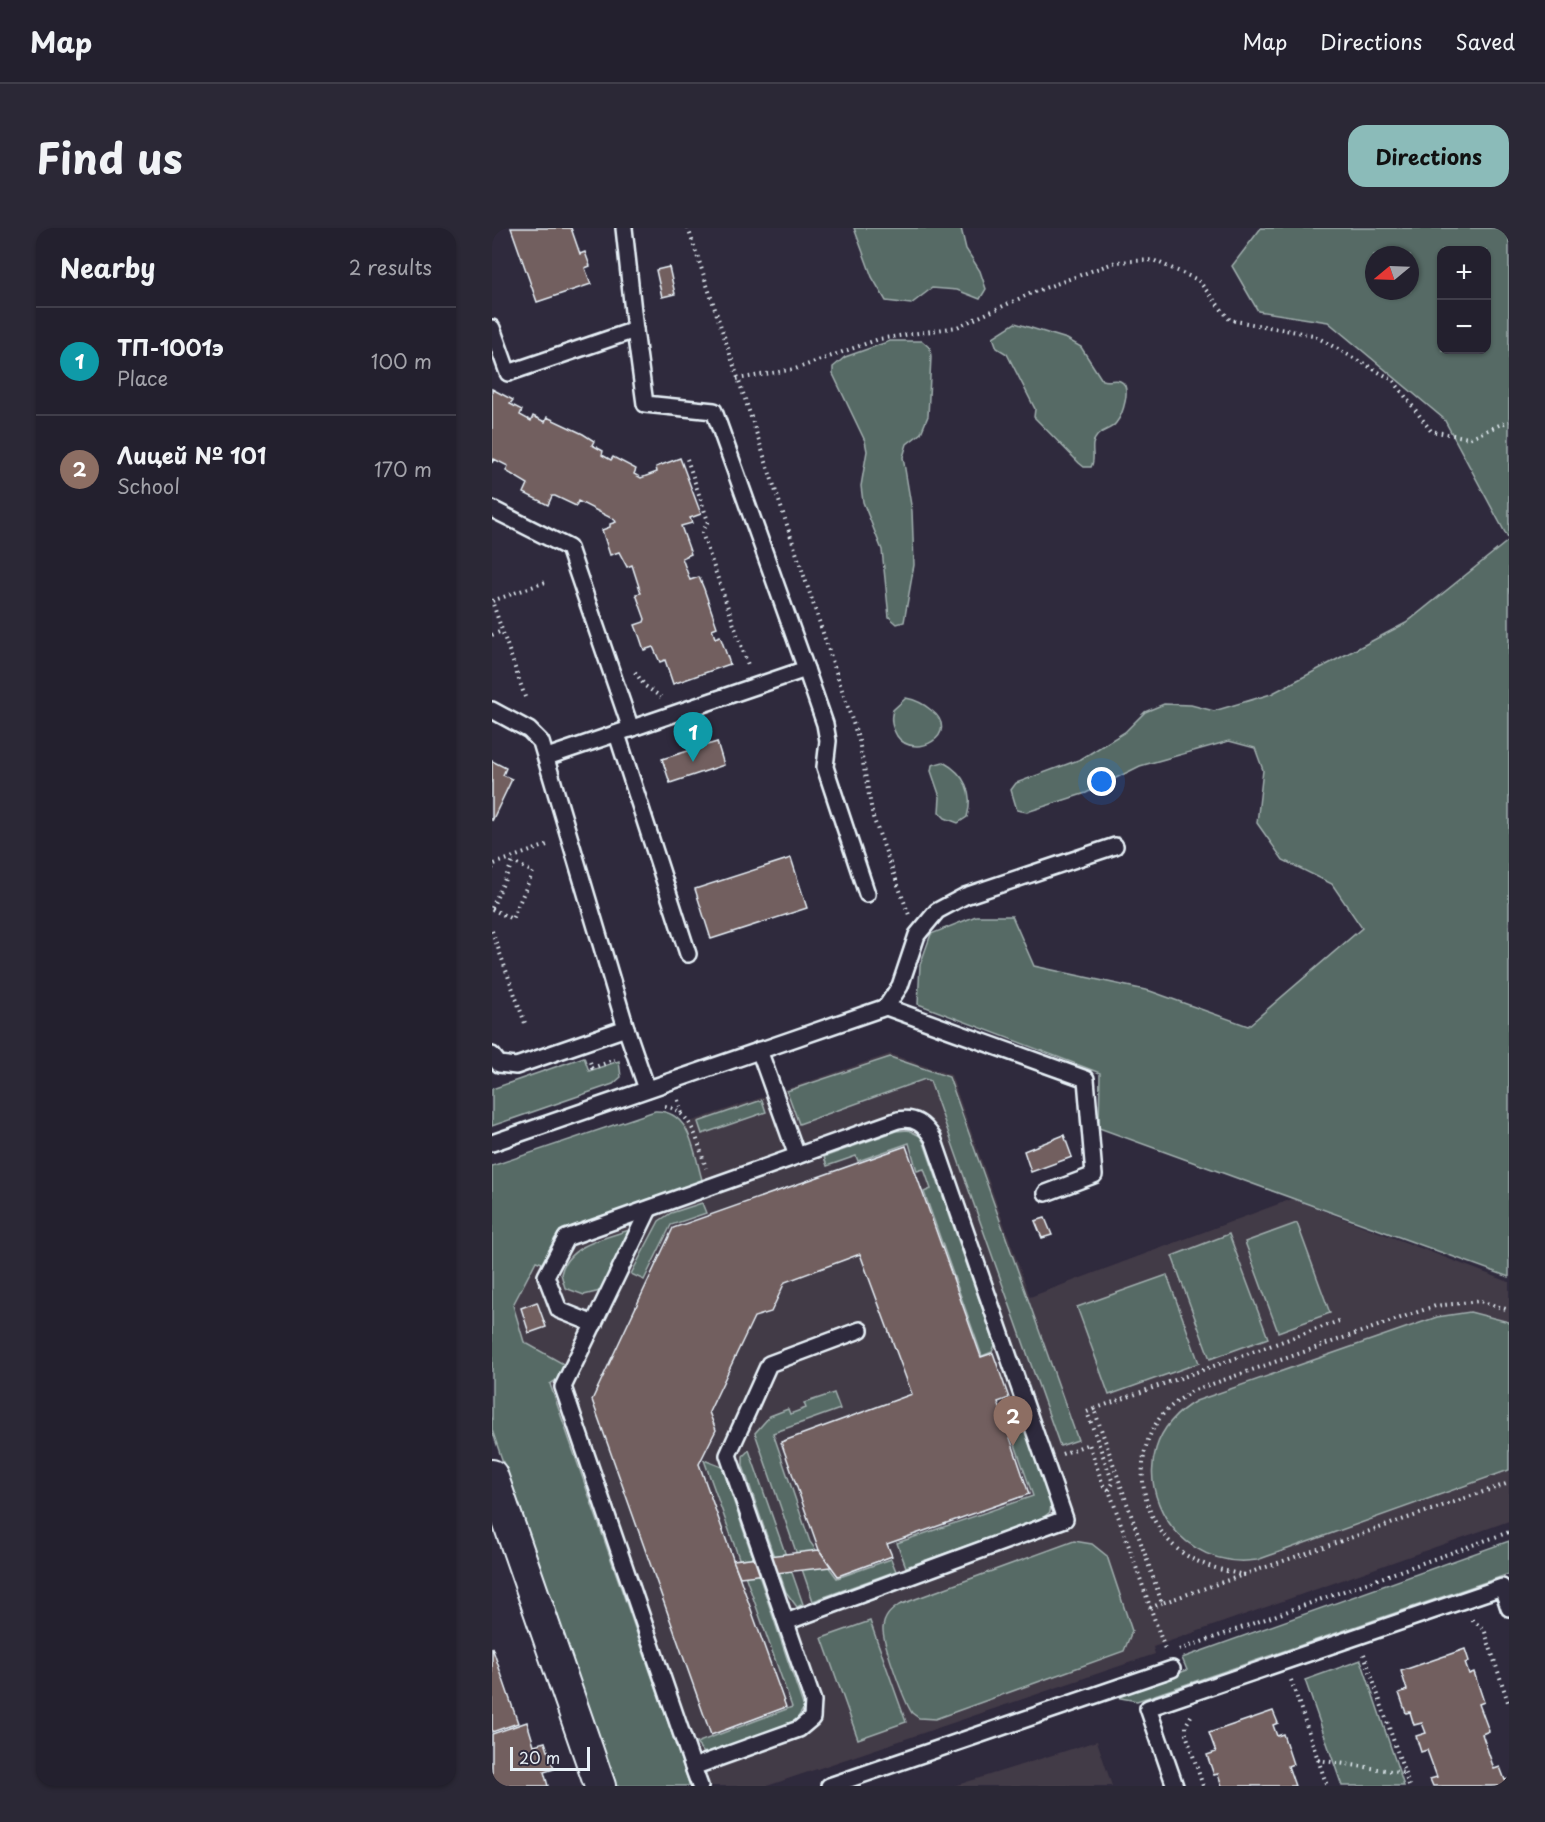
<!DOCTYPE html>
<meta charset="utf-8">
<style>
:root{--surface:#23202e;--page:#2b2836;--text:#f1f3f6;--muted:#a3a3aa;--line:#403e4a;--accent:#8bbbb9}
body{margin:0;font-family:"Playpen Sans",sans-serif;background:var(--page);color:var(--text)}
.controls{position:absolute;right:18px;top:18px;display:grid;overflow:hidden;border-radius:12px;box-shadow:0 2px 4px #0004}
.controls button{width:54px;height:54px;display:grid;place-items:center;padding:0;border:0;border-bottom:2px solid var(--line);background:var(--surface);color:var(--text);font:30px sans-serif}
.compass{position:absolute;left:873px;top:18px;width:54px;height:54px;border-radius:50%;background:var(--surface);box-shadow:0 2px 4px #0004;rotate:251deg}
.scale{position:absolute;left:18px;bottom:15px;width:80px;box-sizing:border-box;padding-left:6px;border:3px solid #e8f1f8;border-top:0;font-size:16px;line-height:21px;white-space:nowrap;color:#e8f1f8;-webkit-text-stroke:4px #2f2a3d;paint-order:stroke}
.you{position:absolute;left:610px;top:554px;width:21px;height:21px;margin:-15px;border:4px solid #fff;border-radius:50%;background:#1a73e8;box-shadow:0 0 0 9px #1a73e833}
.badge{display:grid;place-items:center;width:39px;height:39px;border-radius:50%;background:var(--accent);color:#fff;font-size:20px;font-weight:700}
.pin{position:absolute;translate:-50% -50px;filter:drop-shadow(0 2px 3px #0008)}
.pin::after{content:'';position:absolute;top:32px;width:21px;height:18px;background:inherit;clip-path:polygon(0 0,100% 0,50% 100%)}
.list{margin:0;padding:0;list-style:none}
h2{display:flex;justify-content:space-between;align-items:center;height:78px;margin:0;padding:0 24px;font-size:26px}
h2 small{font-size:20px;font-weight:400;color:var(--muted)}
.list li{display:grid;grid-template-columns:39px 1fr auto;gap:18px;align-items:center;box-sizing:border-box;height:108px;padding:0 24px;border-top:2px solid var(--line)}
.list b{display:block;font-size:22px;white-space:nowrap}
.list p{margin:0;font-size:20px;white-space:nowrap;color:var(--muted)}
.list em{font-size:20px;font-style:normal;color:var(--muted)}
.map{position:relative;flex:none;width:1017px;height:1558px;overflow:hidden;border-radius:18px}
header{display:flex;align-items:center;gap:36px;box-sizing:border-box;height:84px;padding:0 30px;background:var(--surface);border-bottom:2px solid var(--line)}
header strong{font-size:28px}
nav{display:flex;gap:33px;margin-inline-start:auto;font-size:21px}
.intro{display:flex;align-items:center;justify-content:space-between;box-sizing:border-box;height:144px;padding:0 36px}
h1{margin:0;font-size:42px}
.button{padding:15px 27px;border-radius:18px;background:var(--accent);color:#111;font-size:21px;font-weight:700}
main{display:flex;gap:36px;padding:0 36px}
aside{flex:1;background:var(--surface);border-radius:18px;box-shadow:0 2px 4px #0004}
.map>svg:first-child{display:block}
.built{fill:#433a47}
.green{fill:#576b65;stroke:#a0aeae;stroke-width:1.5;fill-rule:evenodd}
.building{fill:#725e5f;stroke:#e8f1f8;stroke-width:1.5}
.lines{fill:none;stroke-linecap:round;stroke-linejoin:round}
.lane-casing{stroke:#e8f1f8;stroke-width:20}
.street-casing{stroke:#e8f1f8;stroke-width:34}
.path{stroke:#e8f1f8;stroke-width:4;stroke-dasharray:1.5 4.5;stroke-linecap:butt}
.lane{stroke:#2f2a3d;stroke-width:15}
.street{stroke:#2f2a3d;stroke-width:30}
</style>
<header>
<strong>Map</strong>
<nav><a>Map</a><a>Directions</a><a>Saved</a></nav>
</header>
<div class="intro"><h1>Find us</h1><a class="button">Directions</a></div>
<main>
<aside>
<h2>Nearby<small>2 results</small></h2>
<ul class="list">
<li><span class="badge" style="background:#0f9aa8">1</span><div><b>ТП-1001э</b><p>Place</p></div><em>100 m</em></li>
<li><span class="badge" style="background:#8d6e63">2</span><div><b>Лицей № 101</b><p>School</p></div><em>170 m</em></li>
</ul>
</aside>
<div class="map">
<svg width="1017" height="1558" viewBox="0 0 1017 1558">
<rect width="100%" height="100%" fill="#2f2a3d"/>
<filter id="ink" filterUnits="userSpaceOnUse"><feTurbulence type="fractalNoise" baseFrequency=".0167" numOctaves="2"/><feDisplacementMap in="SourceGraphic" scale="12" xChannelSelector="R" yChannelSelector="G"/><feConvolveMatrix kernelMatrix="1 2 1 2 8 2 1 2 1" color-interpolation-filters="sRGB"/></filter>
<g filter="url(#ink)">
<g class="built">
<path d="M398,826L459,847L538,1069L800,971L1017,1054V1293L661,1419L663,1426L275,1558H143L0,1142V961Z"/>
<path d="M605,1513L620,1558H462Z"/>
</g>
<g class="green">
<path d="M362,0H469L474,21L488,43L494,61L488,71L465,62L440,60L419,76L394,73L380,49Z"/>
<path d="M769,0H1017V312L952,191L836,94L766,83L740,38ZM950,22H994V122H950ZM882,27H918V63H882Z"/>
<path d="M523,95L575,111L589,119L610,152C616,154 623,151 628,153C641,158 630,188 624,195C619,202 610,202 605,208C596,218 605,229 599,239H592L587,235L542,189L543,181L515,126L505,120L501,109Z"/>
<path d="M398,113H430L438,120L439,129L436,188L429,205L415,216L411,229L420,283L422,337L412,394L405,396L397,389L390,322L371,274L369,258L375,223L373,213L341,146V139L353,129Z"/>
<path d="M1017,312V1049L607,900L608,845L426,776L428,737L439,706L484,688H520L542,738L658,763L756,798L870,700L840,656L791,632L765,595L771,542L763,520L737,513L648,538L594,565L535,584L525,582L519,562L524,555L589,531L633,504L653,484L672,476L699,477L722,483L779,466L914,395Z"/>
<path d="M414,470C424,472 431,475 439,482C471,506 422,533 405,508C400,499 398,492 401,482Z"/>
<path d="M451,534C473,546 482,565 475,589L466,595L453,590L447,584L448,569L439,543L440,537Z"/>
<path d="M92,829L97,843L127,833L129,849L121,856L0,898V861Z"/>
<path d="M398,829L457,849L586,1212L568,1218L438,853L433,851L307,896L295,863Z"/>
<path d="M270,872L274,884L210,906L206,894Z"/>
<path d="M163,883C200,882 202,927 211,955L63,1010L50,1035L44,1033L21,1077L32,1114L75,1138L69,1149L58,1156L198,1558H122L0,1202V938Z"/>
<path d="M416,902L428,908L432,915L503,1117L500,1124L490,1128L432,964L439,961L432,941L425,943L417,915L366,933L364,928L335,938L332,929L404,903Z"/>
<path d="M210,975L214,985L179,997L152,1052L139,1046L167,993L179,985Z"/>
<path d="M805,995L838,1085L786,1104L753,1014Z"/>
<path d="M137,1002L108,1063L92,1067L73,1060L69,1046C75,1017 113,1010 137,1002Z"/>
<path d="M737,1006L776,1110L718,1131L680,1028Z"/>
<path d="M675,1047L707,1135L617,1167L585,1079Z"/>
<path d="M978,1084L1017,1094V1242L765,1332C671,1346 618,1222 704,1173L945,1089Z"/>
<path d="M342,1165L348,1181L281,1205L318,1314L345,1350L399,1331L404,1343L321,1373L263,1205L278,1188L296,1181L298,1186L314,1180L312,1175Z"/>
<path d="M527,1183L559,1276L558,1284L548,1292L414,1339L405,1315L541,1268L513,1188Z"/>
<path d="M257,1222L311,1376L305,1379L294,1364L251,1238V1228Z"/>
<path d="M212,1232L230,1239L312,1480L303,1494L216,1525L211,1524L204,1515L300,1479Z"/>
<path d="M582,1313L600,1316L615,1328L640,1403L632,1423L443,1491L427,1490L420,1485C412,1473 390,1413 391,1400C392,1389 398,1383 407,1377Z"/>
<path d="M1017,1313V1346L645,1473L623,1469L695,1442L690,1430Z"/>
<path d="M378,1393L414,1494L366,1511L330,1410Z"/>
<path d="M869,1432L912,1558H850L813,1452Z"/>
</g>
<g class="building">
<path d="M19,0H79L88,26L93,24L98,38L93,40L99,56L45,74Z"/>
<path d="M177,39L183,66L170,69L164,42Z"/>
<path d="M0,161L21,172L18,176L30,182L28,187L39,193L41,188L53,194L55,189L91,206L102,213L100,217L111,223L110,227L119,232L121,229L144,241L142,246L149,250L165,244L164,239L188,230L209,286L198,290L200,295L189,298L199,326L190,330L198,352L207,349L212,361L225,399L220,401L223,410L228,408L238,436L181,456L173,432L168,434L161,419L152,422L148,410L143,397L152,394L153,391L144,366L149,365L140,337L135,339L127,324L118,327L110,302L118,299V296L124,294L123,292L86,273L84,278L63,268H60L56,277L32,265L36,256L14,243L16,238L2,231L0,235Z"/>
<path d="M225,514L232,537L178,555L170,531Z"/>
<path d="M0,533L14,540L11,547L20,551L0,593Z"/>
<path d="M299,630L315,680L219,711L203,661Z"/>
<path d="M572,907L580,929L539,944L532,923Z"/>
<path d="M414,918L489,1129L501,1125L517,1170L506,1174L537,1266L395,1316L400,1328L346,1348L327,1322L289,1214L420,1166L368,1026L293,1054L279,1084L262,1089L217,1184L224,1202L207,1236L294,1479L219,1507L100,1172L181,1000Z"/>
<path d="M553,990L560,1007L550,1010L543,993Z"/>
<path d="M45,1074L54,1099L37,1105L29,1080Z"/>
<path d="M327,1322L339,1339L248,1349L241,1332Z"/>
<path d="M0,1419L26,1495L0,1504Z"/>
<path d="M973,1421L977,1433L973,1435L977,1446L982,1444L992,1474L987,1476L997,1503L990,1506L1002,1541L1008,1539L1013,1552L1017,1551V1558H941L938,1551L945,1549L935,1522L929,1524L924,1508L934,1505L930,1495L922,1497L918,1484L914,1485L907,1465L915,1462L909,1443Z"/>
<path d="M781,1483L786,1495L781,1497L785,1508L791,1506L801,1536L796,1538L803,1558H730L726,1546L722,1547L715,1527L724,1524L717,1505Z"/>
<path d="M35,1494L42,1517L53,1514L62,1541L52,1544L56,1558H0V1506Z"/>
</g>
<g class="lines">
<g class="lane-casing">
<g id="lane">
<path d="M0,100L16,145L143,102L132,0"/>
<path d="M143,102L153,176L222,183L314,441"/>
<path d="M0,281L77,320L139,501"/>
<path d="M0,482L37,502L49,514L134,800L24,838L7,836L0,827"/>
<path d="M125,506L196,726"/>
<path d="M55,529L314,441L333,496L336,513L333,539L375,666"/>
<path d="M394,779L408,758L425,707L445,683L473,668L623,618"/>
<path d="M134,800L155,861"/>
<path d="M267,822L305,928"/>
<path d="M0,915L394,779L594,851L602,947L554,965"/>
<path d="M157,981L71,1159L201,1539L307,1501L320,1490L321,1473L236,1227L277,1136L368,1102"/>
<path d="M102,1096L67,1082L54,1048L74,1010L406,892C423,889 432,896 441,910L573,1291L294,1394"/>
<path d="M201,1539L208,1558"/>
<path d="M337,1558L680,1441"/>
<path d="M683,1558L656,1480L1010,1359L1017,1380"/>
</g>
</g>
<g class="street-casing">
<path id="street" d="M0,1247L108,1558"/>
</g>
<g class="path">
<path d="M196,0L367,513L381,589L417,687"/>
<path d="M245,151L303,141L387,111L465,99L542,64L624,34L661,32L706,52L738,92L821,107L901,152L939,203L977,210L1017,193"/>
<path d="M195,231L216,293L210,305L257,440"/>
<path d="M0,407L10,403"/>
<path d="M143,444L153,458L169,469"/>
<path d="M33,469L0,373L57,353"/>
<path d="M0,641L2,636L58,616"/>
<path d="M0,680L21,633"/>
<path d="M0,681L20,691L41,644L21,634"/>
<path d="M0,703L34,798"/>
<path d="M98,834L100,840L123,832"/>
<path d="M186,872L190,886"/>
<path d="M173,878C202,884 206,917 214,940"/>
<path d="M847,1093L602,1181L670,1375L1017,1255"/>
<path d="M602,1181L595,1184L621,1255L617,1262"/>
<path d="M570,1226L597,1216L611,1257L617,1262L674,1424"/>
<path d="M753,1347C732,1343 711,1338 692,1326C650,1297 638,1236 665,1194C673,1181 687,1172 700,1163L943,1078L988,1073L1017,1082"/>
<path d="M658,1380L670,1375"/>
<path d="M980,1392L992,1401L1017,1477"/>
<path d="M687,1422L1017,1304"/>
<path d="M872,1426L917,1558"/>
<path d="M799,1452L835,1558"/>
<path d="M699,1488L694,1497V1506L711,1558"/>
<path d="M826,1532L913,1545"/>
</g>
<use href="#lane" class="lane"/>
<use href="#street" class="street"/>
</g>
</g>
</svg>
<div class="controls">
<button>+</button>
<button>−</button>
</div>
<svg class="compass" viewBox="-18 -18 36 36"><path d="M0-13l5 13h-10z" fill="#e53935"/><path d="M0 13l5-13h-10z" fill="#a3a3aa"/></svg>
<div class="scale">20 m</div>
<div class="you"></div>
<div class="pin badge" style="left:201px;top:534px;background:#0f9aa8">1</div>
<div class="pin badge" style="left:521px;top:1218px;background:#8d6e63">2</div>
</div>
</main>
